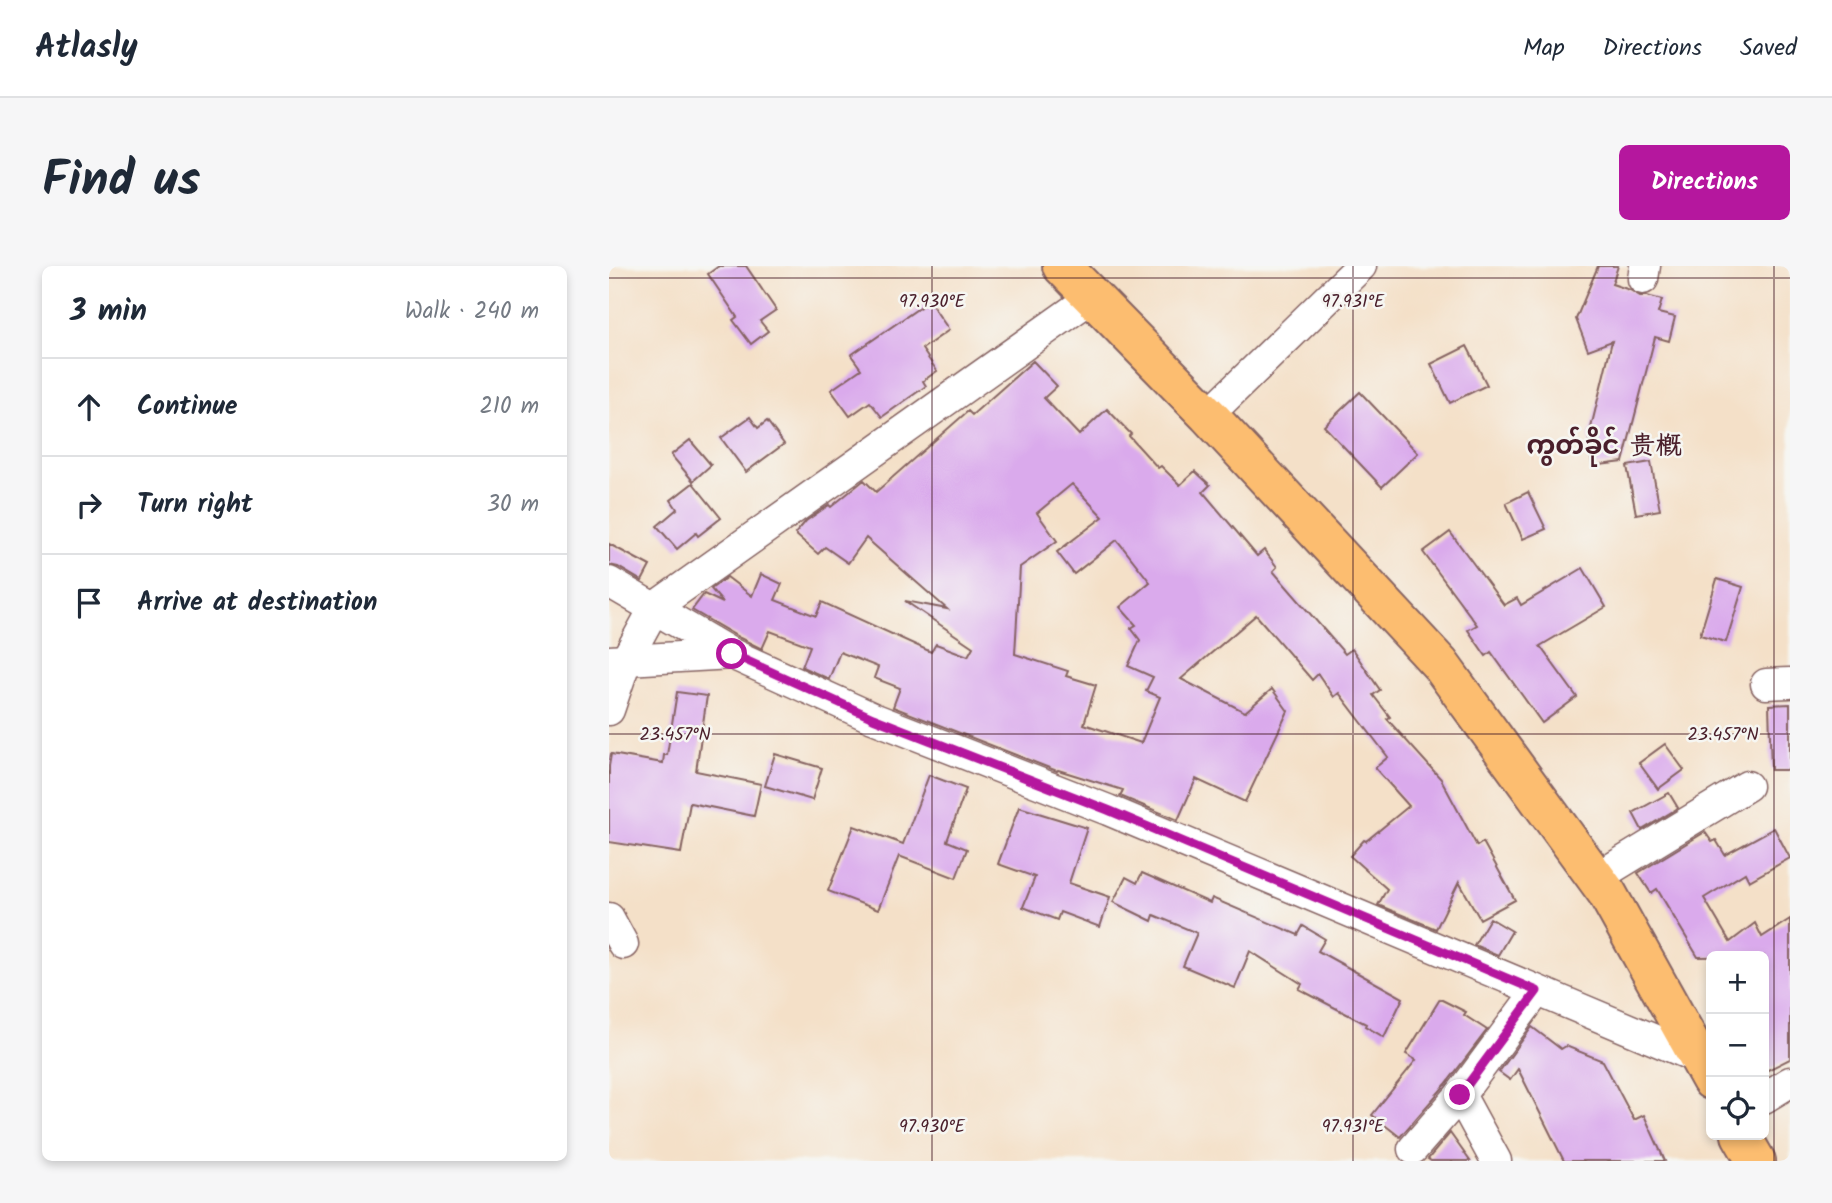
<!DOCTYPE html>
<meta charset="utf-8">
<style>
:root{--surface:#fff;--page:#f6f6f7;--text:#1f2937;--muted:#747a83;--line:#e0e1e3;--accent:#b5179e}
body{margin:0;font-family:Kalam,"LXGW WenKai TC","Noto Sans Myanmar",sans-serif;background:var(--page);color:var(--text)}
.controls{position:absolute;right:21px;bottom:21px;display:grid;overflow:hidden;border-radius:10px;box-shadow:0 4px 10px #0003}
.controls button{width:63px;height:63px;display:grid;place-items:center;padding:0;border:0;border-bottom:2px solid var(--line);background:var(--surface);color:var(--text);font:35px sans-serif}
.stop{position:absolute;width:21px;height:21px;margin:-16px;border:5px solid #b5179e;border-radius:50%;background:#fff}
.stop.end{background:#b5179e;border-color:#fff;box-shadow:0 2px 7px #0008}
.list{margin:0;padding:0;list-style:none}
h2{display:flex;justify-content:space-between;align-items:center;height:91px;margin:0;padding:0 28px;font-size:30px}
h2 small{font-size:23px;font-weight:400;color:var(--muted)}
.list li{display:grid;grid-template-columns:46px 1fr auto;gap:21px;align-items:center;box-sizing:border-box;height:98px;padding:0 28px;border-top:2px solid var(--line)}
.list b{display:block;font-size:26px;white-space:nowrap}
.list em{font-size:23px;font-style:normal;color:var(--muted)}
.icon{flex:none;width:38px;height:38px;fill:none;stroke:currentColor;stroke-width:2;stroke-linecap:round;stroke-linejoin:round}
.map{position:relative;flex:none;width:1181px;height:895px;overflow:hidden;border-radius:10px}
header{display:flex;align-items:center;gap:42px;box-sizing:border-box;height:98px;padding:0 35px;background:var(--surface);border-bottom:2px solid var(--line)}
header strong{font-size:33px}
nav{display:flex;gap:38px;margin-inline-start:auto;font-size:24px}
.intro{display:flex;align-items:center;justify-content:space-between;box-sizing:border-box;height:168px;padding:0 42px}
h1{margin:0;font-size:49px}
.button{padding:18px 32px;border-radius:10px;background:var(--accent);color:#fff;font-size:24px;font-weight:700}
main{display:flex;gap:42px;padding:0 42px}
aside{flex:1;background:var(--surface);border-radius:10px;box-shadow:0 4px 10px #0003}
.map>svg:first-child{display:block}
.building{fill:#daaaec;fill-rule:evenodd}
.lines{fill:none;stroke-linecap:round;stroke-linejoin:round}
.minor-casing{stroke:#866362;stroke-width:33}
.highway-casing{stroke:#866362;stroke-width:42}
.minor{stroke:#fff;stroke-width:30}
.highway{stroke:#fcbd6f;stroke-width:38}
.route{stroke:#b5179e;stroke-width:9}
.ticks{fill:none;stroke:#4a1f2b;stroke-width:2;stroke-opacity:0.45}
.labels{text-anchor:middle;dominant-baseline:central;stroke-width:5;stroke-linejoin:round;paint-order:stroke}
.district-label{font-size:26px;font-weight:bold;fill:#4a1f2b;stroke:#f6f6f2}
.ticks-label{font-size:18px;text-anchor:middle;fill:#4a1f2b;stroke:#f6f6f2;stroke-width:5;stroke-linejoin:round;paint-order:stroke}
</style>
<header>
<strong>Atlasly</strong>
<nav><a>Map</a><a>Directions</a><a>Saved</a></nav>
</header>
<div class="intro"><h1>Find us</h1><a class="button">Directions</a></div>
<main>
<aside>
<h2>3 min<small>Walk · 240 m</small></h2>
<ul class="list">
<li><svg class="icon" aria-label="ahead" viewBox="0 0 24 24"><path d="M12 20V5M6 11l6-6 6 6"/></svg><div><b>Continue</b></div><em>210 m</em></li>
<li><svg class="icon" aria-label="right" viewBox="0 0 24 24"><path d="M7 20v-9h11M14 6l5 5-5 5"/></svg><div><b>Turn right</b></div><em>30 m</em></li>
<li><svg class="icon" aria-label="arrive" viewBox="0 0 24 24"><path d="M6 21V4h12l-3 4 3 4H6"/></svg><div><b>Arrive at destination</b></div></li>
</ul>
</aside>
<div class="map">
<svg width="1181" height="895" viewBox="0 0 1181 895">
<rect width="100%" height="100%" fill="#f6f6f2"/>
<filter id="ink" filterUnits="userSpaceOnUse"><feTurbulence type="fractalNoise" baseFrequency=".0143" numOctaves="2"/><feDisplacementMap in="SourceGraphic" scale="14" xChannelSelector="R" yChannelSelector="G"/><feConvolveMatrix kernelMatrix="1 2 1 2 8 2 1 2 1" color-interpolation-filters="sRGB"/></filter>
<filter id="wash" filterUnits="userSpaceOnUse"><feTurbulence type="fractalNoise" baseFrequency=".00686" numOctaves="4" result="noise"/><feDisplacementMap in="SourceGraphic" scale="28" xChannelSelector="R" yChannelSelector="G"/><feGaussianBlur stdDeviation="1.57" result="paint"/><feColorMatrix in="noise" values="0 0 0 0 0 0 0 0 0 0 0 0 0 0 0 0 0 1.4 0 .05"/><feComposite in="paint" operator="in"/></filter>
<g filter="url(#wash)">
<rect width="100%" height="100%" fill="#f4e0c8"/>
<g id="blocks">
<g class="building">
<path d="M110,0H137L167,44L151,55L159,65L142,78L124,54L128,51L99,8Z"/>
<path d="M989,0H1009L1003,18L1021,24L1031,30H1038L1053,34L1049,47L1066,51L1060,75L1046,71L1014,196L983,200L980,170L1003,75L979,84L967,53Z"/>
<path d="M320,35L340,64L313,83L328,105L314,115L317,120L273,151L261,136L241,150L222,124L252,103L242,89Z"/>
<path d="M858,80L878,119L841,137L822,98Z"/>
<path d="M424,95L448,120L435,132L470,169L498,143L522,168L520,170L549,202L552,200L571,219L586,205L601,219L594,226L648,290L655,284L668,301L664,305L736,388L743,383L771,424L764,429L781,451L778,453L832,513L868,580L874,576L906,634L871,653L850,616L827,663L769,639L778,623L741,590L755,574L757,575L800,540L766,502L779,491L730,427L725,431L709,408L703,414L647,349L572,413L636,446L663,423L679,445L636,536L587,513L569,554L511,530L514,524L449,504L448,505L284,441L291,422L265,412L269,401L231,386L220,413L193,401L201,380L161,365L153,383L131,372L83,344L95,328L114,337L102,323L118,311L143,330L152,308L173,318L166,334L207,350L213,336L322,386L327,378L359,390L364,381L296,335L338,343L257,272L239,297L216,281L209,288L186,268L197,255L220,239L222,241L255,214L267,226L359,145L363,149ZM463,218L494,251L448,286L465,308L508,274L541,316L511,341L527,359L522,362L531,374L519,400L544,411L537,425L551,431L532,477L475,458L487,419L457,410L459,405L406,388L411,301L448,275L428,247Z"/>
<path d="M751,126L809,187L773,221L715,160Z"/>
<path d="M141,151L149,162L158,155L175,178L137,206L112,172Z"/>
<path d="M81,174L102,199L84,215L62,189Z"/>
<path d="M1042,196L1051,244L1027,248L1018,200Z"/>
<path d="M84,217L112,252L89,270L87,267L68,283L48,260L68,243L62,234Z"/>
<path d="M919,226L937,263L914,273L897,237Z"/>
<path d="M841,266L895,339L908,332L912,339L974,302L997,341L931,380L968,431L933,457L882,386L877,390L859,364L868,359L814,286Z"/>
<path d="M0,278L41,300L33,315L9,301L0,299Z"/>
<path d="M1108,313L1134,321L1117,376L1091,369Z"/>
<path d="M68,426L98,430L87,505L152,518L145,550L81,537L72,587L0,576V500L2,488L54,497L55,489H58Z"/>
<path d="M1181,438V504H1162L1160,439Z"/>
<path d="M1056,478L1075,504L1049,523L1030,497Z"/>
<path d="M166,488L213,502L203,534L156,520Z"/>
<path d="M320,509L357,523L338,575L358,583L347,612L290,590L269,644L219,625L245,560L294,578Z"/>
<path d="M1060,527L1069,542L1033,564L1024,547Z"/>
<path d="M410,541L478,562L460,617L501,631L491,661L451,646L448,654L414,641L426,611L389,598Z"/>
<path d="M1165,562L1181,592L1140,615L1136,607L1095,632L1121,676L1146,657L1153,671L1181,653V793L1155,806V690L1089,691L1048,623L1042,627L1029,607L1096,566L1103,576L1107,574L1116,589Z"/>
<path d="M533,607L601,637L603,632L689,669L694,660L716,673L709,685L794,732L775,771L756,760L757,758L690,723L693,718L641,685L626,722L574,700L588,667L545,649L543,655L504,636L517,611L528,617Z"/>
<path d="M881,652L903,665L889,689L865,679Z"/>
<path d="M831,733L857,746L855,749L878,764L837,818L791,871L763,849L807,794L797,788Z"/>
<path d="M923,761L952,783L957,780L994,795L1025,854L1035,849L1056,895H955L909,803L901,814L890,806Z"/>
<path d="M841,867L861,895H822L819,893Z"/>
</g>
</g>
</g>
<g filter="url(#ink)">
<use href="#blocks" fill-opacity="0" stroke="#866362" stroke-width="2"/>
<g class="lines">
<g class="minor-casing">
<g id="minor">
<path d="M1034,13L1036,0"/>
<path d="M599,149L752,0"/>
<path d="M0,316L123,388L264,452L499,544L1091,793"/>
<path d="M0,395L123,388"/>
<path d="M1157,418L1181,417"/>
<path d="M0,444L17,394L46,341L483,31"/>
<path d="M987,612L1138,520"/>
<path d="M0,652L14,678"/>
<path d="M851,829L887,895"/>
<path d="M1155,832L1181,816"/>
<path d="M804,883L851,829L928,725"/>
</g>
</g>
<g class="highway-casing">
<g id="highway">
<path d="M453,0L599,149L831,398L998,627L1102,814"/>
<path d="M1132,869L1147,895"/>
</g>
</g>
<use href="#minor" class="minor"/>
<use href="#highway" class="highway"/>
</g>
</g>
<g class="lines" filter="url(#ink)">
<path class="route" d="M123,388L264,452L499,544L928,725L851,829"/>
</g>
<path class="ticks" d="M323,0V895M744,0V895M1165,0V895M0,12H1181M0,468H1181"/>
<g class="labels">
<g class="district-label">
<text x="995" y="181">ကွတ်ခိုင် 贵概</text>
</g>
</g>
<g class="ticks-label">
<text x="323" y="41">97.930°E</text>
<text x="744" y="41">97.931°E</text>
<text x="66" y="474">23.457°N</text>
<text x="1114" y="474">23.457°N</text>
<text x="323" y="866">97.930°E</text>
<text x="744" y="866">97.931°E</text>
</g>
</svg>
<div class="controls">
<button>+</button>
<button>−</button>
<button><svg class="icon" aria-label="locate" viewBox="0 0 24 24"><circle cx="12" cy="12" r="6"/><path d="M12 2v4M12 18v4M2 12h4M18 12h4"/></svg></button>
</div>
<div class="stop" style="left:123px;top:388px"></div>
<div class="stop end" style="left:851px;top:829px"></div>
</div>
</main>
